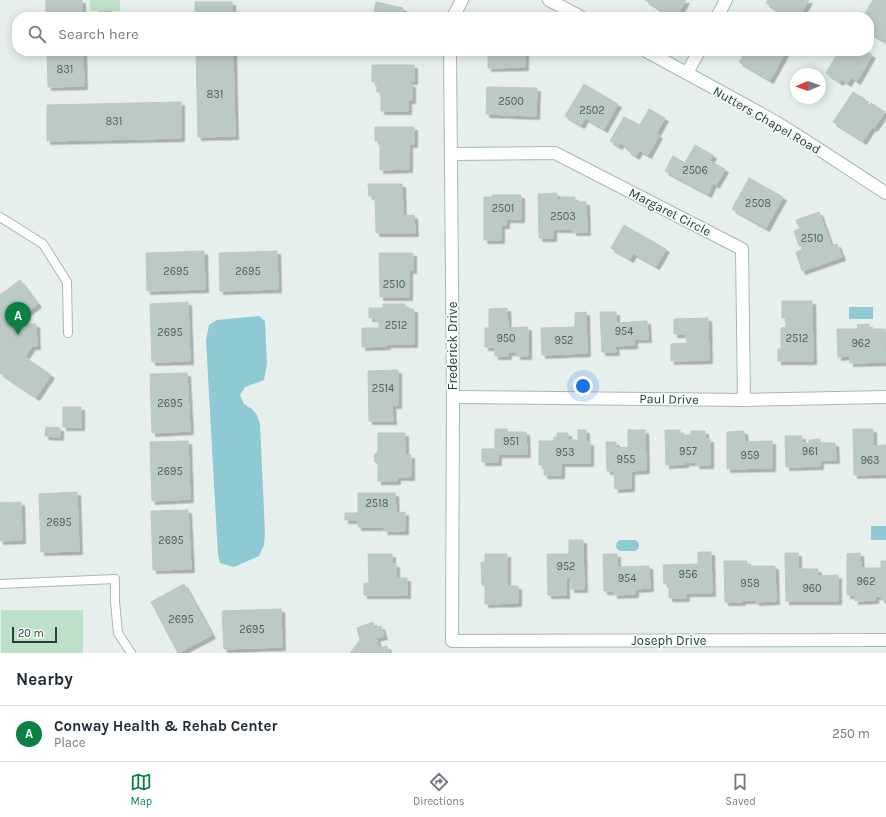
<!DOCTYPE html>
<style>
:root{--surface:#fff;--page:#f2f2f3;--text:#1f2937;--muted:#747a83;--line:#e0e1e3;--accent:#0b8043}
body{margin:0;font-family:Karla,sans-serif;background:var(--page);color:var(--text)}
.compass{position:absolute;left:790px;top:68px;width:36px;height:36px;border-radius:50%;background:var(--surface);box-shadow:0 2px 10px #0003;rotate:268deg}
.scale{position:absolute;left:12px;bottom:10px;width:45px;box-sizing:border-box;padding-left:4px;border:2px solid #24423a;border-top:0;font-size:11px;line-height:14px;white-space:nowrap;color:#24423a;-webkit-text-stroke:3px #f7fbf9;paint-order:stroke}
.you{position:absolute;left:583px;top:386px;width:14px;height:14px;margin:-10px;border:3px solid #fff;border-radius:50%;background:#1a73e8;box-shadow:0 0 0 6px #1a73e833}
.badge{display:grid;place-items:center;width:26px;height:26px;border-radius:50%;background:var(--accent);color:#fff;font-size:13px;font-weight:700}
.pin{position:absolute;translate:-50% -33px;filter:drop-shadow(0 1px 2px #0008)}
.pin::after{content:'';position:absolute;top:21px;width:14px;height:12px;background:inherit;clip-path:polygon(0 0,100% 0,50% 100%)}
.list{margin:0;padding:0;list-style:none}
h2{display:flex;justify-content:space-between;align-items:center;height:52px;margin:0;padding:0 16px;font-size:17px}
h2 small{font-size:13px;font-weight:400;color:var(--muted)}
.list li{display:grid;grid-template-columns:26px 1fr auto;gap:12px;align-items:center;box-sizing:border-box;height:56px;padding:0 16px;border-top:1px solid var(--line)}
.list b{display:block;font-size:15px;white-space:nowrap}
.list p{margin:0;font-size:13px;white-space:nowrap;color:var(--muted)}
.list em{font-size:13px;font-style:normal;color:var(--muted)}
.icon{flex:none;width:22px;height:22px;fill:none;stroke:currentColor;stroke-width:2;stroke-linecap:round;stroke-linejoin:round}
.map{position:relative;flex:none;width:886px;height:653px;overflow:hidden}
.search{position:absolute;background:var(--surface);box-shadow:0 2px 10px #0003;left:12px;right:12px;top:12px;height:44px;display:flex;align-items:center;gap:10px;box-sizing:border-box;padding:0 14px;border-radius:16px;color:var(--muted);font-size:15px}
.sheet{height:108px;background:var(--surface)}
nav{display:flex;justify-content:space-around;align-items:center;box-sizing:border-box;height:56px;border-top:1px solid var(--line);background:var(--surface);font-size:11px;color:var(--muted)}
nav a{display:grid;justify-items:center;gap:2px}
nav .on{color:var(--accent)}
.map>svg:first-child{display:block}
.green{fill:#bfe0c8}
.water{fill:#8ec9d4}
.building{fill:#bbcac4;stroke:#b8c9c2;filter:url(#shadow)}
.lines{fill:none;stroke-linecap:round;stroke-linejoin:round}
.lane-casing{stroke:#a8b8b2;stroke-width:10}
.street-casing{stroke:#a8b8b2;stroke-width:14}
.lane{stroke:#fff;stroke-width:8}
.street{stroke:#fff;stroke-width:12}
.labels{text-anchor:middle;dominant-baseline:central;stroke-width:3.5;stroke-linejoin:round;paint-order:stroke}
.number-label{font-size:11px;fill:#4a645c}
.street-label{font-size:13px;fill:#24423a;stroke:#f7fbf9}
</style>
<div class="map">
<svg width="886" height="653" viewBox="0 0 886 653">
<defs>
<filter id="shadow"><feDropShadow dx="3.5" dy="3.5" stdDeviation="0" flood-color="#0004"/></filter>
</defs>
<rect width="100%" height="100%" fill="#e6efeb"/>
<g class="green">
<rect x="90" y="0" width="30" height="11"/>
<rect x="1" y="610" width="82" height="43"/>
</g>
<g class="water">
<rect x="849" y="307" width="24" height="12"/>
<path d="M259,316L265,321L267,364L264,380L245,387L240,395L244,404L252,409L257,415L260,424L265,533L264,545L259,556L234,567L220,563L218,555L206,340L209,325L217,320Z"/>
<rect x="871" y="526" width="15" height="14"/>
<path d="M620,540H635L638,542L639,546L638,549L635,551H620L617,549L616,546L617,542Z"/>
</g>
<g class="building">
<rect x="46" y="0" width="36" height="17"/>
<path d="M645,0H686L676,17H673Z"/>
<path d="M768,0H809L799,17H790L766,3Z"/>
<path d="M873,0H884L886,1V42L869,32V17H863Z"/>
<rect x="195" y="2" width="37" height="15"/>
<path d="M376,2L403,8L401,17H373Z"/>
<path d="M99,11H112V17H100Z"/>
<path d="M47,51H83L84,86L48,87Z"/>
<path d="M196,51H233L235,136L198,137Z"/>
<path d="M488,51H525V67L488,68Z"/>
<path d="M746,51H786L770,80L739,62Z"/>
<path d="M839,51H866L872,55L857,81L851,77L848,83L841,79L840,82L826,73Z"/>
<path d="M372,65H414V81H409V84H412V100H408V111H381V92H377V82H372Z"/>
<path d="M584,84L618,104L604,129L585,118L581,125L565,116Z"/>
<path d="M487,87L537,88L536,116L486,114Z"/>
<path d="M853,92L865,99L863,101L870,105L871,103L885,112L874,128L872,127L863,141L833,122Z"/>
<path d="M181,102V138L47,141V105Z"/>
<path d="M649,109L665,118L656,134L659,135L648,155L639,150L636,156L627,150L628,148L620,143L619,146L610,141L624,117L640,125Z"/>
<path d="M375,127H414V144H409V169L380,170V141H375Z"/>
<path d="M695,145L713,155L710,161L725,169L716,185L713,183L708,194L665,171L673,156L685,163Z"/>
<path d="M749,178L783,197L766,228L732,209Z"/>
<path d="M368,184H402L403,216L414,215L415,233H376L375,196H369Z"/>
<path d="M557,193V200H561V197H575V202H586L587,232H573V229H553V238H539L538,194Z"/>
<path d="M492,195H521V219H506V225H501V240H484V197H492Z"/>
<path d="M819,212L831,246L837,244L842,257L802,271L796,252L803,249L801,245L799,246L794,231L800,229L796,220Z"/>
<path d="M624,225L666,249L656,266L633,253L630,259L611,248Z"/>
<path d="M204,251L205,289L147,291L146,253Z"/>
<path d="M277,251L278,289L220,291L219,253Z"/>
<path d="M379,253H413V270H409V297H380Z"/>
<path d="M20,280L38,304L16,321L18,324H36L37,346H32L25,357L51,375L36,397L0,373V295Z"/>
<path d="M782,301H812L813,361H778V349H781V328L786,327V318H782Z"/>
<path d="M188,302L190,361L152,362L150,304Z"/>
<path d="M383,304H405V309H414V344H387V346L362,347V328H379V322H376V318H369V308H383Z"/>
<path d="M507,308L508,328L528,327V356H517V352H508V356H495V347H485V328H489V309Z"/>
<path d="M586,312L587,353L542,355L541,328L575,327V313Z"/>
<path d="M600,312H616V323L647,321L648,339H634V345L615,346L616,352H602Z"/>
<path d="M708,318L709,360L671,361V344L687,343L686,334H674V319Z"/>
<path d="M869,324V329H885L886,362L850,363V356L838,357L837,329H858L857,325Z"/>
<path d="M398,370V405H392L393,421H369L368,371Z"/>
<path d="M187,373L190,431L152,433L150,374Z"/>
<rect x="63" y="407" width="18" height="20"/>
<path d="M46,427L60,428V437L45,436Z"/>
<path d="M495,429H507V432H526L527,454H498V462H482V449H495Z"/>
<path d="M853,429H873V446L886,445V474L854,475Z"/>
<path d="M578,430H586V442H590V463H561V475H544V465H539V441H554V437H557V433H568V440H578Z"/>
<path d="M628,430H645L646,470L631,471V488L615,489L614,471H607L606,442H616V448L628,447Z"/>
<path d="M665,430H680V435H691V431H705V439H710V465H696V462H685V464L666,465Z"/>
<path d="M744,431L745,442L772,441V468L727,469V432Z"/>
<path d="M378,433H405V455H411V477H397V481H378V465L375,462L374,455L378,452Z"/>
<path d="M785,436H802V443H809V440L820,439V443H835L836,460H820V466L786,467Z"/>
<path d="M188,441L190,499L152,501L150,442Z"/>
<path d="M77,492L79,551L41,552L39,494Z"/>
<path d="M358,493H395L396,513L405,512V531H384L385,527H358V520H345V513H358Z"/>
<path d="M21,502L22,540L0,541V503Z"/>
<path d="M188,510L191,569L153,570L151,511Z"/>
<path d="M569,540H583L584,589H571V577H566V595H548L547,554H569Z"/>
<path d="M698,552H711L712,593H686V598H669V583L664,584L663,565L698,564Z"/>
<path d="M785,553H798V569H818V576L838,575V601H786Z"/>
<path d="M860,553L861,568H881V561H886V600H882L881,596H875V600L855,601V595H847V554Z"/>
<path d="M368,554H392V564H396V578H407V595H364V583H369Z"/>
<path d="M485,554H507V586H518V603L485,604V585H482L481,562H485Z"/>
<path d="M603,554H617V567L649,566L650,588L635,589V594L614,595V591H604Z"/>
<path d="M724,561H747V566H775L776,601L756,602V600H742V602H725Z"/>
<path d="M184,584L212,635L178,653L151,602Z"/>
<path d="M281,609L282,647L224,649L222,611Z"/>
<path d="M373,622L375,628L381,626L384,636L376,638L379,648L387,646L389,653H350L360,640L357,628Z"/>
</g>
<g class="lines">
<g class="lane-casing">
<g id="lane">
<path d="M0,217L43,244L67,282L68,333"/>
<path d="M0,584L115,579V602L118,633L131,653"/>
</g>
</g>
<g class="street-casing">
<g id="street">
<path d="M549,0L581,17"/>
<path d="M453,17L462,0"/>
<path d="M717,17L726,0"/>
<path d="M450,51L453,397L452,641L886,640"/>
<path d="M646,51C690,75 735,99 779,124C815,146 850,170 886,193"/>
<path d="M687,73L699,51"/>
<path d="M451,154L555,153L742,249L744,400"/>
<path d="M453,397L744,400L886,397"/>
</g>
</g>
<use href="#lane" class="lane"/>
<use href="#street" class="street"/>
</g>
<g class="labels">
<g class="number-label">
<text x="65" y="69">831</text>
<text x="215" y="94">831</text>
<text x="511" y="101">2500</text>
<text x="592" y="110">2502</text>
<text x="114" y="121">831</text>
<text x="695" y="170">2506</text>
<text x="758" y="203">2508</text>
<text x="503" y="208">2501</text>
<text x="563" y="216">2503</text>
<text x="812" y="238">2510</text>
<text x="176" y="271">2695</text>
<text x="248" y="271">2695</text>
<text x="394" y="284">2510</text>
<text x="396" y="325">2512</text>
<text x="624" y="331">954</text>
<text x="170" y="332">2695</text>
<text x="506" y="338">950</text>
<text x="797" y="338">2512</text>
<text x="564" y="340">952</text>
<text x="861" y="343">962</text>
<text x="383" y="388">2514</text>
<text x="170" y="403">2695</text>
<text x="511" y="441">951</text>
<text x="688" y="451">957</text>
<text x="810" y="451">961</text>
<text x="565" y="452">953</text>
<text x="750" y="455">959</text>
<text x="626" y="459">955</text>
<text x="870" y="460">963</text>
<text x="170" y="471">2695</text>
<text x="377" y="503">2518</text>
<text x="59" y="522">2695</text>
<text x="171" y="540">2695</text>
<text x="566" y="566">952</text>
<text x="688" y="574">956</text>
<text x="627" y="578">954</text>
<text x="866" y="581">962</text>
<text x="750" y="583">958</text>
<text x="812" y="588">960</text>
<text x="181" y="619">2695</text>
<text x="252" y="629">2695</text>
</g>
<g class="street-label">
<text transform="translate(767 120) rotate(30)">Nutters Chapel Road</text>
<text transform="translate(670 212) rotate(27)">Margaret Circle</text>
<text transform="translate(452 346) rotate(-90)">Frederick Drive</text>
<text transform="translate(669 399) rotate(1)">Paul Drive</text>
<text x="669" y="640">Joseph Drive</text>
</g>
</g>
</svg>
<svg class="compass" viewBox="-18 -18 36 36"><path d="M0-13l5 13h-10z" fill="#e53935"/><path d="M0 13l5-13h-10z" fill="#747a83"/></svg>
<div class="scale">20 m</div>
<div class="you"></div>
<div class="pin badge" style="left:18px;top:335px">A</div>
<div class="search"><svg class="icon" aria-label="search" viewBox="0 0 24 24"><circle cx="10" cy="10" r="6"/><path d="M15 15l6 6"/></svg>Search here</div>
</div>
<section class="sheet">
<h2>Nearby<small></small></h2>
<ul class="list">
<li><span class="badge">A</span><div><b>Conway Health &amp; Rehab Center</b><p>Place</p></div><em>250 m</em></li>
</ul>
</section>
<nav>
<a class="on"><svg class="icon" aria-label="map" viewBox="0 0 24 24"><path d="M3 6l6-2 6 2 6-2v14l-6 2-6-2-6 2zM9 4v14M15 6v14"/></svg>Map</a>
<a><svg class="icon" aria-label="directions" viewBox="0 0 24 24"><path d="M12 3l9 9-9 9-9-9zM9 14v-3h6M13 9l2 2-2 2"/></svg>Directions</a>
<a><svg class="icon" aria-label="saved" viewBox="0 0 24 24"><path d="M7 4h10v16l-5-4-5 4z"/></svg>Saved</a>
</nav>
